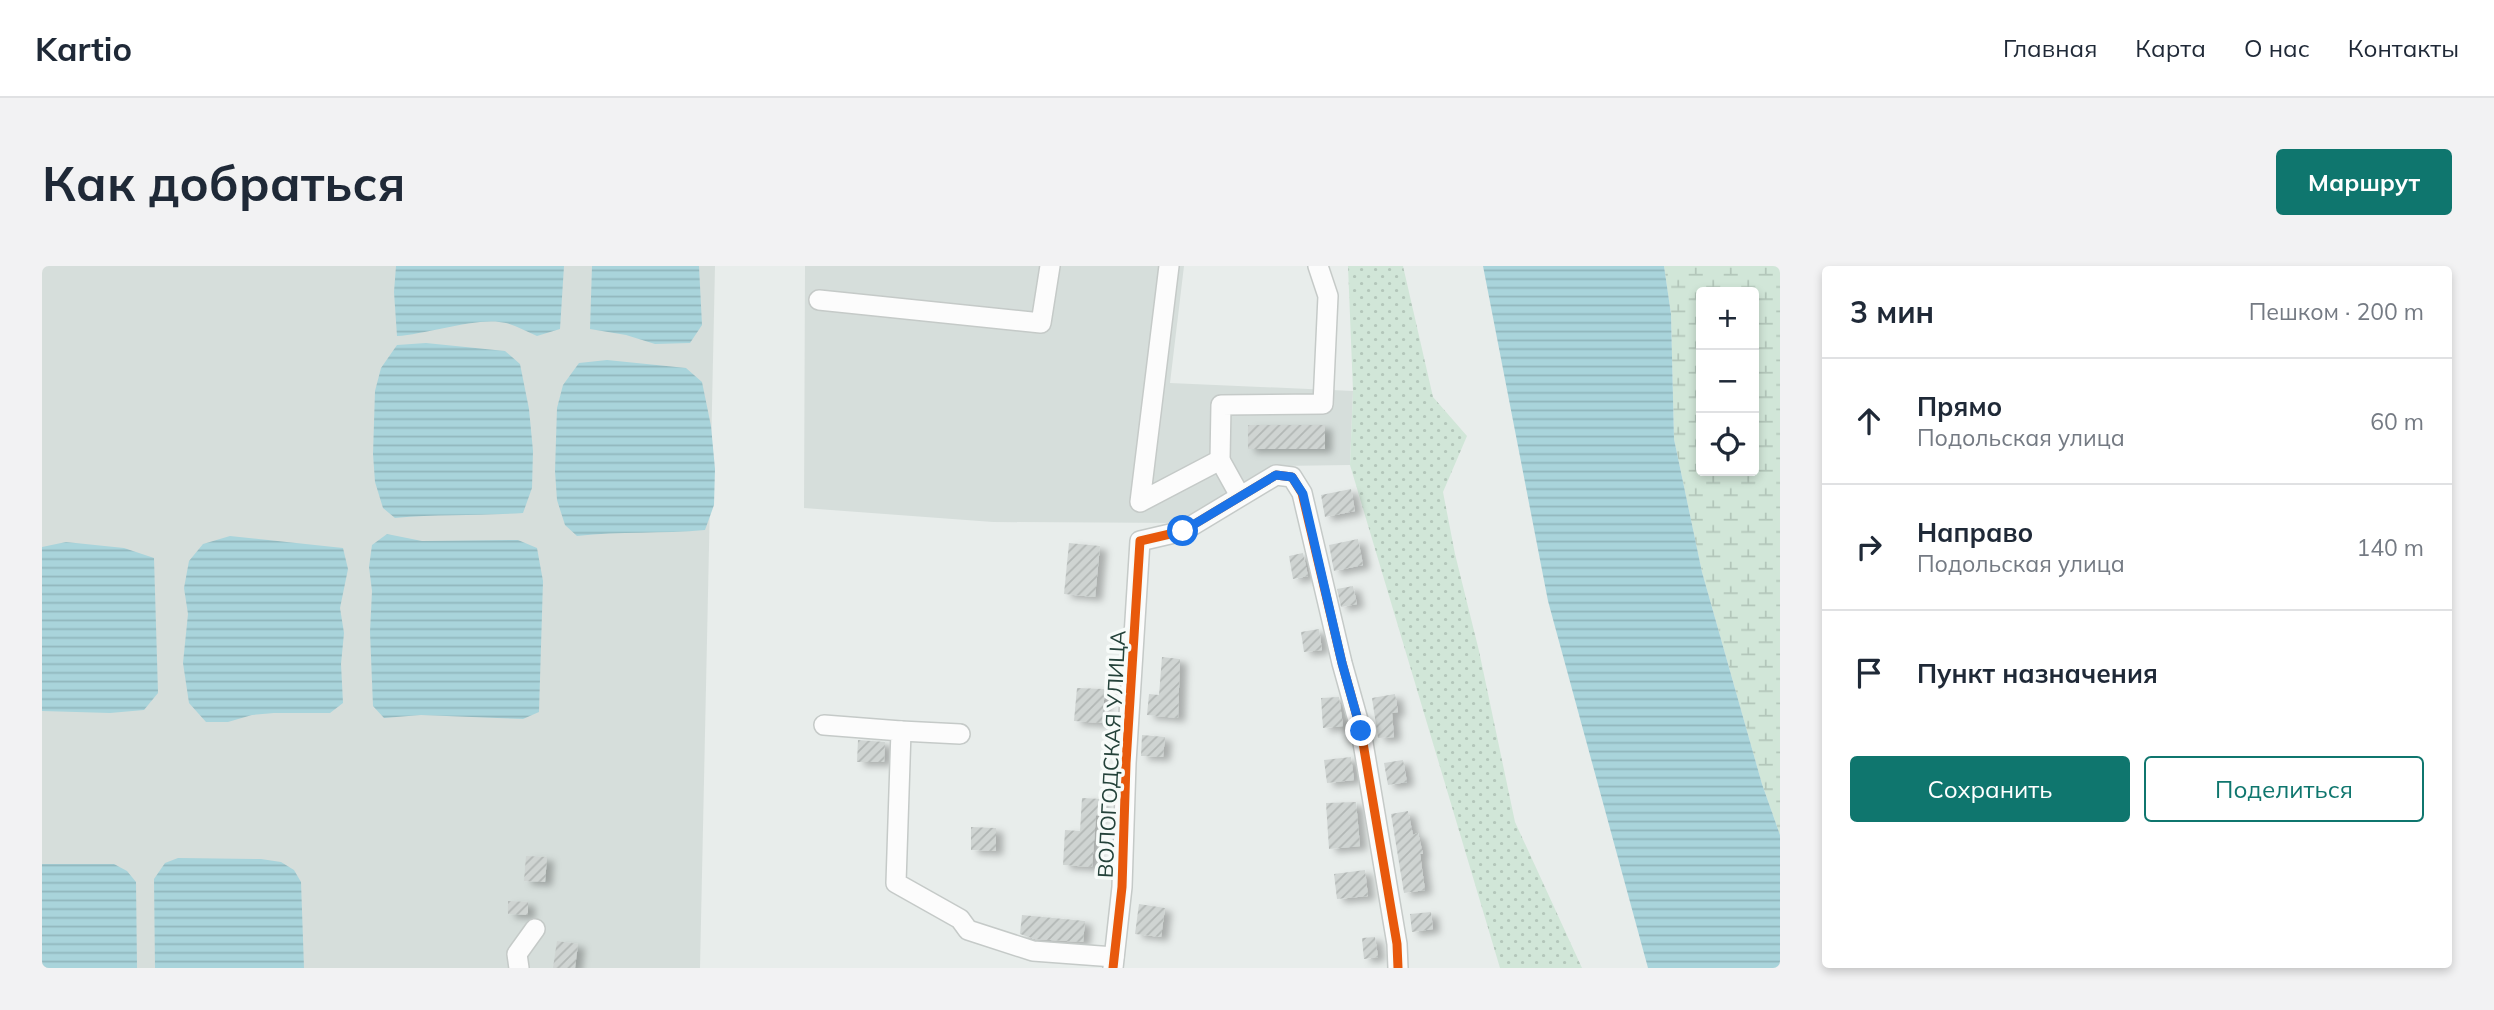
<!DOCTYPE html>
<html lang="ru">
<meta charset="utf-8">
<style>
:root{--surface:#fff;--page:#f2f2f3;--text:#1f2937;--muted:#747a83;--line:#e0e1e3;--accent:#0f766e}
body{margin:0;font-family:Mulish,sans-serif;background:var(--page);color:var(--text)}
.controls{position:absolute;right:21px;top:21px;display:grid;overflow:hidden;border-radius:7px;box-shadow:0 4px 10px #0003}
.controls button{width:63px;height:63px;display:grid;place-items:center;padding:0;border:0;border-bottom:2px solid var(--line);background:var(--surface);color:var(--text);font:35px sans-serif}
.stop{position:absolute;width:21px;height:21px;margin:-16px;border:5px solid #1a73e8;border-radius:50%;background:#fff}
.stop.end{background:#1a73e8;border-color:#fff;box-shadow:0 2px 7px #0008}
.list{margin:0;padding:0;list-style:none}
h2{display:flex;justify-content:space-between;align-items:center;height:91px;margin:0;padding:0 28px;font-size:30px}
h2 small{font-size:23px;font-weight:400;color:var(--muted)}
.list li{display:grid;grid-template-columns:46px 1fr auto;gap:21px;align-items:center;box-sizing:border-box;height:126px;padding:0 28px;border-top:2px solid var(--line)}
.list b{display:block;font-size:26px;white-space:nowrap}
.list p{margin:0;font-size:23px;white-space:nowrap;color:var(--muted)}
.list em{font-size:23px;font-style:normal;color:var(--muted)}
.actions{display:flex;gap:14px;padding:21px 28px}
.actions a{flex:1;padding:16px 0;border:2px solid var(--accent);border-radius:7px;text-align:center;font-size:24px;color:var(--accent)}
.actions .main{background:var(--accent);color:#fff}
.icon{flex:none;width:38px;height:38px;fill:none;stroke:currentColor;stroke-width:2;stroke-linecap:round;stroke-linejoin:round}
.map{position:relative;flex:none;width:1738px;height:702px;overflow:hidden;border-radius:7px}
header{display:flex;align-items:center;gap:42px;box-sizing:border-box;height:98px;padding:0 35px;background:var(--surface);border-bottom:2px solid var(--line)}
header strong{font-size:33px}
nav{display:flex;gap:38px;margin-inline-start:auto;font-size:24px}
.intro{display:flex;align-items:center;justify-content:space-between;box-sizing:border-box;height:168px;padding:0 42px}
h1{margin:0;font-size:49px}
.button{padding:18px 32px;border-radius:7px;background:var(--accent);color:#fff;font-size:24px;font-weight:700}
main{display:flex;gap:42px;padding:0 42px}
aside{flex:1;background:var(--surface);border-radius:7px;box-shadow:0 4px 10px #0003}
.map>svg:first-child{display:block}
.built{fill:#d6dedb}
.grass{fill:url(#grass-dots)}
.wetland{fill:url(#wetland-marsh);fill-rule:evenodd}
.water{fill:url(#water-rules)}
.building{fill:url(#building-hatch);filter:url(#shadow)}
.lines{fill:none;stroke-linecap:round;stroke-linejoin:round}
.minor-casing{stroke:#c5cac8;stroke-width:22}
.minor{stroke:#fcfcfc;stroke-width:19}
.cycleway-casing{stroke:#f7fbf9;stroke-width:13}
.cycleway{stroke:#e8590c;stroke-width:9}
.route{stroke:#1a73e8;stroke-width:9}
.labels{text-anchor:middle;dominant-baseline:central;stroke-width:7;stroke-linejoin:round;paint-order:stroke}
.street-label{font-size:21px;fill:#24423a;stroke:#f7fbf9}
</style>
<header>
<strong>Kartio</strong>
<nav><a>Главная</a><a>Карта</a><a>О нас</a><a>Контакты</a></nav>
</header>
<div class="intro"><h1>Как добраться</h1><a class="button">Маршрут</a></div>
<main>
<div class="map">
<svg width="1738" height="702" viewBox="0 0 1738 702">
<defs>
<pattern id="grass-dots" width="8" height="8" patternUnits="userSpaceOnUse" patternTransform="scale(1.75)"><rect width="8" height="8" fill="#d1e6d8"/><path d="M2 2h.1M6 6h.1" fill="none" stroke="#b3c6ba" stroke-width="1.8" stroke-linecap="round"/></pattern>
<pattern id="wetland-marsh" width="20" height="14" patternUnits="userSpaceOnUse" patternTransform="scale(1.75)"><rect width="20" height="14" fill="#d1e6d8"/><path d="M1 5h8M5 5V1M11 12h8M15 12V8" fill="none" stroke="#b3c6ba"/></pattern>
<pattern id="water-rules" width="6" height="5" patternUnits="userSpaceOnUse" patternTransform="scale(1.75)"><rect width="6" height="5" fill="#a9d4db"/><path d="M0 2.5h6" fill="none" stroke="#91b7bd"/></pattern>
<pattern id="building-hatch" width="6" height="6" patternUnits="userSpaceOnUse" patternTransform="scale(1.75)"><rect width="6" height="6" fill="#cfd4d2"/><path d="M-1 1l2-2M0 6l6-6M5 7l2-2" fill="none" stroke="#b2b7b5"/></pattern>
<filter id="shadow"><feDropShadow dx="7" dy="4" stdDeviation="3.5" flood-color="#0004"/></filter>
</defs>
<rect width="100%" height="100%" fill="#e8edeb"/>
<g class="built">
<path d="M0,0H673L658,702H0Z"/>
<path d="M763,0H1142L1128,117L1311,125L1308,199L1237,200L1141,257L951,256L762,242Z"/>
</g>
<path class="grass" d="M1306,0H1361L1391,131L1425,170L1401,226L1413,288L1437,385L1473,556L1540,702H1458L1308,199L1311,125Z"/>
<path class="wetland" d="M1622,0H1738V569L1720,518L1660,306L1632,173L1629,48ZM1659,26H1712V205H1659Z"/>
<g class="water">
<path d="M354,0H522L518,63L495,70C485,66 475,60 464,57C437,50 386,68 355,70L352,26Z"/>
<path d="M550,0H657L660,59L648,77L613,78L584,69L548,63Z"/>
<path d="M1441,0H1622L1629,48L1632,173L1660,306L1720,518L1738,569V702H1606L1506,335Z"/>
<path d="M384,77L463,85L478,98L487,143L491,185L490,222L481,247C438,250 396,248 353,252L341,242L333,216L331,188L333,125L339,102L355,79Z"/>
<path d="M565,94L644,102L660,116L669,160L673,203L672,239L663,264C620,268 578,265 535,270L523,259L515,234L513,205L515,142L521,119L537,97Z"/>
<path d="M345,268L380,275L476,274L495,282L501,315L497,446L481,453L379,449L342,452L331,440L328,366L330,325L327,301L330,279Z"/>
<path d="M188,270L301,282L306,303L298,342L302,367L299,398L301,437L288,447H232L210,449L186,456H164L147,437L141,397L146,348L142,322L147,295L161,278Z"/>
<path d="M24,276L82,282L112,292L116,427L102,444L68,447L0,445V281Z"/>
<path d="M136,592L219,593L239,596L252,604L259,616L262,702H113L112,613L123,597Z"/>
<path d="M0,598H72L85,605L94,616L95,702H0Z"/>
</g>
<g class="building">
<rect x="1206" y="159" width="77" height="24"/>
<path d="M1309,223L1313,245L1283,251L1279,229Z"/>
<path d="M1316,273L1321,299L1292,305L1287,279Z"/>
<path d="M1027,277L1058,280L1053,331L1022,328Z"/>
<path d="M1261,287L1266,310L1251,313L1247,290Z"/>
<path d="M1311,320L1315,338L1299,341L1295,323Z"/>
<path d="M1277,363L1280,384L1262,386L1259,366Z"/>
<path d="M1120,391L1138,393L1136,452L1105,449L1107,428L1117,429Z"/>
<path d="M1035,422L1063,423L1060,457L1032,455Z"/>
<path d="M1353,428L1356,446L1350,447L1352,471L1336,472L1330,432Z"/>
<path d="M1297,431L1301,460L1281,462L1279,432Z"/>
<path d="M1100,469L1123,471L1121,491L1099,490Z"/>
<path d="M816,474L843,476L842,496H815Z"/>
<path d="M1309,491L1312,514L1285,517L1282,494Z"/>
<path d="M1361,494L1365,516L1346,519L1342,497Z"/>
<path d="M1040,532L1060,533L1059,550L1054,549L1050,601L1021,599L1023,564L1038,565Z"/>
<path d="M1314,536L1318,580L1287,583L1284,537Z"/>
<path d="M1366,545L1371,569L1376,567L1381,588H1378L1383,624L1362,627L1349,548Z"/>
<path d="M929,561L954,562V585L929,584Z"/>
<path d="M484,590L505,591L503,616L482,615Z"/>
<path d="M1323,604L1326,630L1295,633L1292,608Z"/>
<path d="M466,635L486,636V649L466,648Z"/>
<path d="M1097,638L1123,642L1119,671L1093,668Z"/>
<path d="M1389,646L1391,663L1370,666L1368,648Z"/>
<path d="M980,649L1043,655L1041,676L993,673L978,668Z"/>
<path d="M1333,671L1336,691L1322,693L1320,672Z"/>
<path d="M515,675L536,678L533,702H511Z"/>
</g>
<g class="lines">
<g class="minor-casing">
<g id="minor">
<path d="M1127,0L1098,236L1178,194"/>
<path d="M777,34L999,57L1008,0"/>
<path d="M1198,230L1178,194L1179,139L1281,138L1286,30L1276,0"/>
<path d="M782,459L859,465L854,617L918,653L926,664L991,685L1072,691"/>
<path d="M859,465L918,468"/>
<path d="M477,702L475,688L493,663"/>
<path d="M1071,702L1080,621L1084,497L1098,275L1141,265L1234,209L1250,211L1260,227L1300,397L1319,465L1355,678L1356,702"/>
</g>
</g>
<use href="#minor" class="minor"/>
<g class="cycleway-casing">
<path id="cycleway" d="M1071,702L1080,621L1084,497L1098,275L1141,265L1234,209L1250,211L1260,227L1300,397L1319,465L1355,678L1356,702"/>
</g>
<use href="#cycleway" class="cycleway"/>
</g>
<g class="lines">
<path class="route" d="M1141,265L1234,209L1250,211L1261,228L1300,397L1319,465"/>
</g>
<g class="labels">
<g class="street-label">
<text transform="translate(1069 488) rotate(-87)">ВОЛОГОДСКАЯ УЛИЦА</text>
</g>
</g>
</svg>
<div class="controls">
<button>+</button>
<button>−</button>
<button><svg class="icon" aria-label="locate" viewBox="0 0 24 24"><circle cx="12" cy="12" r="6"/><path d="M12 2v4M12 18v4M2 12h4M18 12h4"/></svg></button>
</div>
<div class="stop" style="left:1141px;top:265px"></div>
<div class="stop end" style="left:1319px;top:465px"></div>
</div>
<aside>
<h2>3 мин<small>Пешком · 200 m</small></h2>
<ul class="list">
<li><svg class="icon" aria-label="ahead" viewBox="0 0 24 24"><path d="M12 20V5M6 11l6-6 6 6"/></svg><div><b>Прямо</b><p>Подольская улица</p></div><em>60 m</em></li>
<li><svg class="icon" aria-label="right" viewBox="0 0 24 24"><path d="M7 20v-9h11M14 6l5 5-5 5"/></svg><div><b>Направо</b><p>Подольская улица</p></div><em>140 m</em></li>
<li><svg class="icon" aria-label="arrive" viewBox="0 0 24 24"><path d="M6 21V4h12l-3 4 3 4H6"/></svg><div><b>Пункт назначения</b></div></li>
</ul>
<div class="actions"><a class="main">Сохранить</a><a>Поделиться</a></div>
</aside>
</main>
